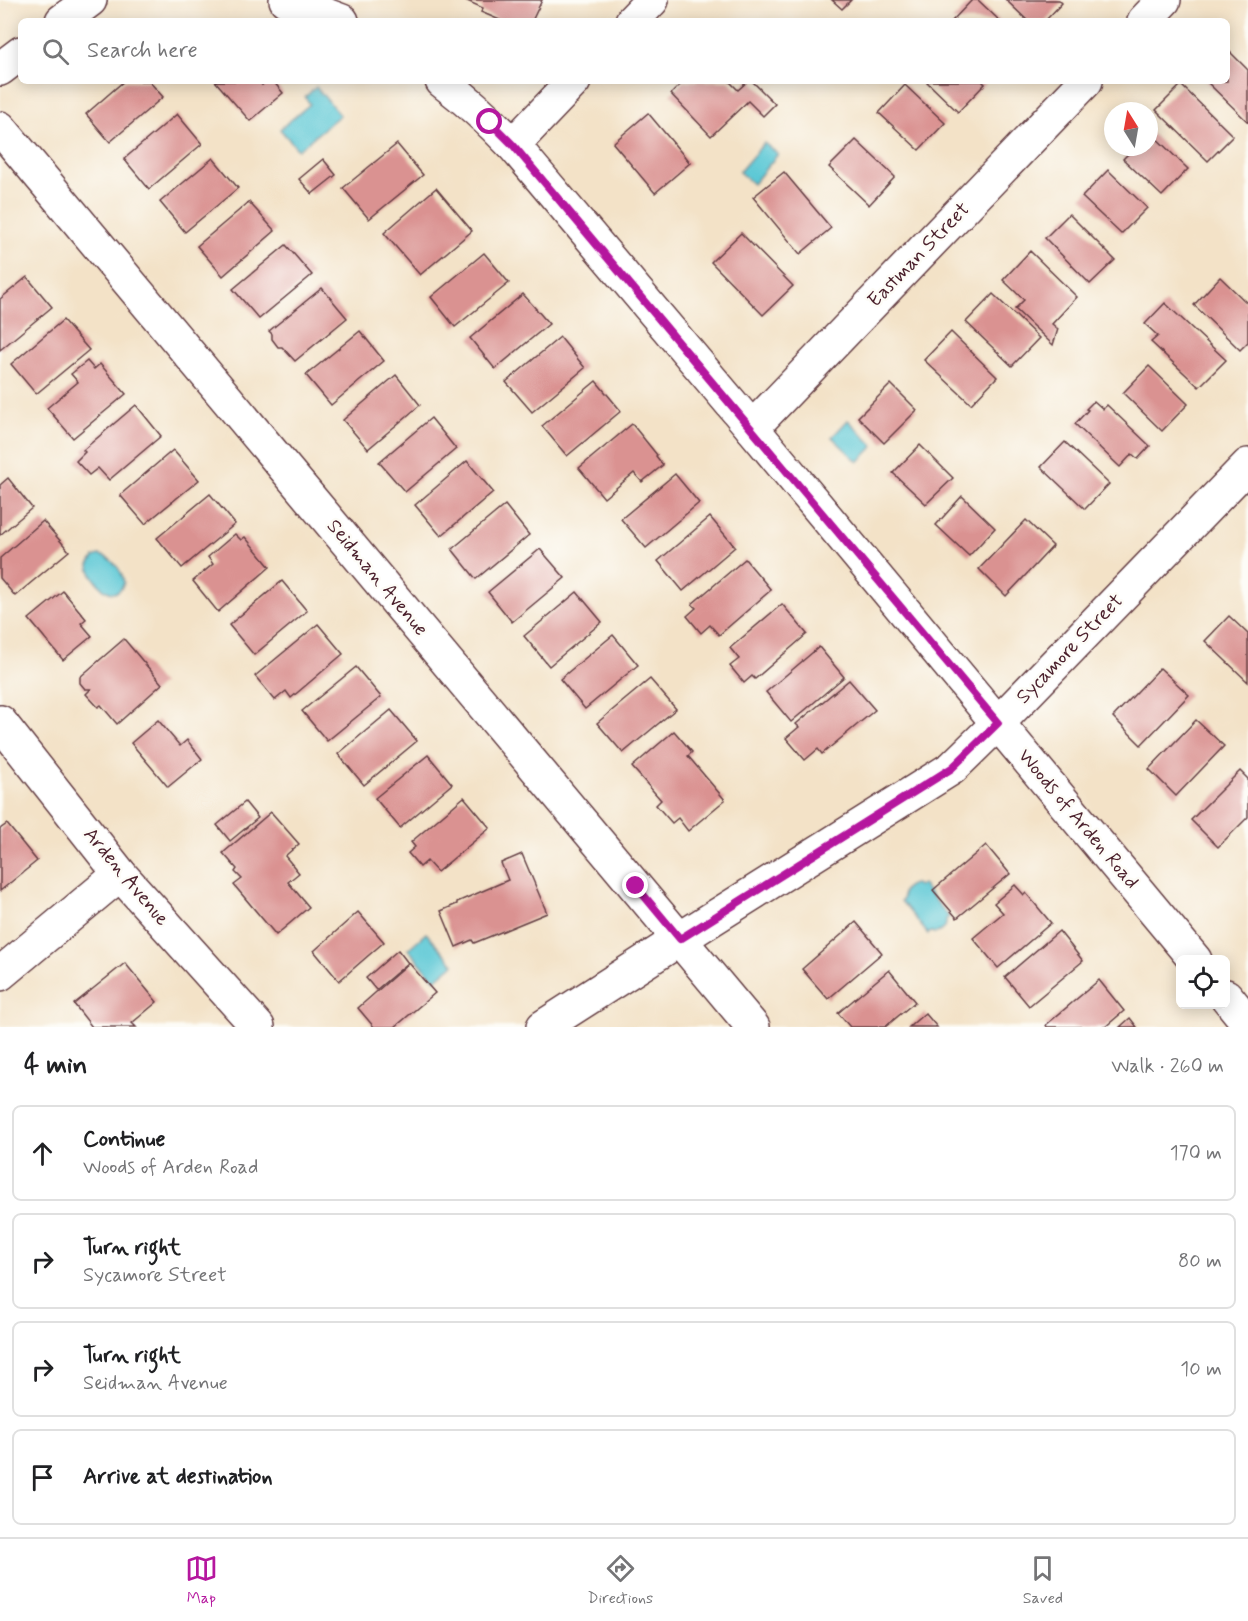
<!DOCTYPE html>
<meta charset="utf-8">
<style>
:root{--surface:#fff;--page:#f2f2f2;--text:#202124;--muted:#757577;--line:#e0e0e0;--accent:#b5179e}
body{margin:0;font-family:Mynerve,sans-serif;background:var(--page);color:var(--text)}
.controls{position:absolute;right:18px;bottom:18px;display:grid;overflow:hidden;border-radius:9px;box-shadow:0 3px 15px #0003}
.controls button{width:54px;height:54px;display:grid;place-items:center;padding:0;border:0;border-bottom:2px solid var(--line);background:var(--surface);color:var(--text);font:30px sans-serif}
.compass{position:absolute;left:1104px;top:102px;width:54px;height:54px;border-radius:50%;background:var(--surface);box-shadow:0 3px 15px #0003;rotate:349deg}
.stop{position:absolute;width:18px;height:18px;margin:-14px;border:4px solid #b5179e;border-radius:50%;background:#fff}
.stop.end{background:#b5179e;border-color:#fff;box-shadow:0 2px 6px #0008}
.list{margin:0;padding:0;list-style:none}
h2{display:flex;justify-content:space-between;align-items:center;height:78px;margin:0;padding:0 24px;font-size:26px}
h2 small{font-size:20px;font-weight:400;color:var(--muted)}
.list li{display:grid;grid-template-columns:39px 1fr auto;gap:18px;align-items:center;box-sizing:border-box;height:96px;margin:0 12px 12px;padding:0 12px;border:2px solid var(--line);border-radius:9px}
.list b{display:block;font-size:22px;white-space:nowrap}
.list p{margin:0;font-size:20px;white-space:nowrap;color:var(--muted)}
.list em{font-size:20px;font-style:normal;color:var(--muted)}
.icon{flex:none;width:33px;height:33px;fill:none;stroke:currentColor;stroke-width:2;stroke-linecap:round;stroke-linejoin:round}
.map{position:relative;flex:none;width:1248px;height:1027px;overflow:hidden}
.search{position:absolute;background:var(--surface);box-shadow:0 3px 15px #0003;left:18px;right:18px;top:18px;height:66px;display:flex;align-items:center;gap:15px;box-sizing:border-box;padding:0 21px;border-radius:9px;color:var(--muted);font-size:22px}
.sheet{height:510px;background:var(--surface)}
nav{display:flex;justify-content:space-around;align-items:center;box-sizing:border-box;height:84px;border-top:2px solid var(--line);background:var(--surface);font-size:16px;color:var(--muted)}
nav a{display:grid;justify-items:center;gap:3px}
nav .on{color:var(--accent)}
.map>svg:first-child{display:block}
.water{fill:#5cc8d5;stroke:#537480;stroke-width:1.5}
.building{fill:#da9291}
.lines{fill:none;stroke-linecap:round;stroke-linejoin:round}
.minor-casing{stroke:#633c42;stroke-width:36}
.tertiary-casing{stroke:#633c42;stroke-width:36}
.minor{stroke:#fff;stroke-width:33}
.tertiary{stroke:#fff;stroke-width:33}
.route{stroke:#b5179e;stroke-width:8}
.labels{text-anchor:middle;dominant-baseline:central;stroke-width:5;stroke-linejoin:round;paint-order:stroke}
.street-label{font-size:20px;fill:#4a1f2b;stroke:#fdfcf7}
</style>
<div class="map">
<svg width="1248" height="1027" viewBox="0 0 1248 1027">
<rect width="100%" height="100%" fill="#fdfcf7"/>
<filter id="ink" filterUnits="userSpaceOnUse"><feTurbulence type="fractalNoise" baseFrequency=".0167" numOctaves="2"/><feDisplacementMap in="SourceGraphic" scale="12" xChannelSelector="R" yChannelSelector="G"/><feConvolveMatrix kernelMatrix="1 2 1 2 8 2 1 2 1" color-interpolation-filters="sRGB"/></filter>
<filter id="wash" filterUnits="userSpaceOnUse"><feTurbulence type="fractalNoise" baseFrequency=".008" numOctaves="4" result="noise"/><feDisplacementMap in="SourceGraphic" scale="24" xChannelSelector="R" yChannelSelector="G"/><feGaussianBlur stdDeviation="1.35" result="paint"/><feColorMatrix in="noise" values="0 0 0 0 0 0 0 0 0 0 0 0 0 0 0 0 0 1.4 0 .05"/><feComposite in="paint" operator="in"/></filter>
<g filter="url(#wash)">
<rect width="100%" height="100%" fill="#f3e2c7"/>
<g class="water">
<path d="M316,87L340,115L298,150L280,129L310,104L305,97Z"/>
<path d="M764,143L778,154L753,184L739,172Z"/>
<path d="M848,420L874,446L858,462L832,437Z"/>
<path d="M99,555C111,556 123,571 124,583C115,608 90,579 89,565L94,557Z"/>
<path d="M914,884L919,886L922,884L949,917L946,919C947,929 940,935 931,932L928,934L901,901L903,898C902,891 906,886 914,884Z"/>
<path d="M426,933L454,964L435,980L408,949Z"/>
</g>
<g id="blocks">
<g class="building">
<path d="M465,0H542L532,21H502L481,12L483,8Z"/>
<path d="M832,0H851L842,9Z"/>
<path d="M972,0H978L1000,21H952Z"/>
<path d="M1006,0H1059L1062,3L1045,21H1028Z"/>
<path d="M1229,51L1248,70V122L1206,81H1227V53Z"/>
<path d="M124,81H149L163,97L110,142L86,114Z"/>
<path d="M215,81H259L262,85L266,81H273L283,93L250,121Z"/>
<path d="M684,81H729L738,90L748,81H752L775,104L763,116L748,101L711,136L671,94Z"/>
<path d="M926,81H982L985,84L958,112Z"/>
<path d="M905,85L945,123L919,150L879,113Z"/>
<path d="M1181,85L1233,136L1208,161L1156,110Z"/>
<path d="M648,113L690,163L655,193L613,143Z"/>
<path d="M177,114L202,144L149,189L124,159Z"/>
<path d="M1149,131L1188,169L1162,196L1123,159L1135,147H1149Z"/>
<path d="M856,140L895,177L869,205L829,167Z"/>
<path d="M397,144L423,175L369,219L343,188Z"/>
<path d="M213,158L238,188L185,232L160,202Z"/>
<path d="M323,159L336,175L312,194L299,179Z"/>
<path d="M1108,170L1147,208L1121,234L1082,197Z"/>
<path d="M784,172L831,228L800,254L753,197Z"/>
<path d="M436,188L472,231L420,275L384,233Z"/>
<path d="M249,202L275,231L223,276L197,246Z"/>
<path d="M1069,214L1115,260L1090,284L1045,238Z"/>
<path d="M741,233L793,286L763,315L711,262Z"/>
<path d="M286,245L312,275L259,319L233,289Z"/>
<path d="M1030,251L1077,297L1052,324L1058,329L1053,345L1015,309L1024,300L1003,280Z"/>
<path d="M484,253L509,283L455,327L431,297Z"/>
<path d="M27,277L52,307L0,350V299Z"/>
<path d="M1220,277L1248,304V342L1240,350L1194,305Z"/>
<path d="M322,288L347,318L295,361L282,347H278L272,339V334L269,331Z"/>
<path d="M523,294L549,324L495,369L470,338Z"/>
<path d="M993,294L1039,338L1012,366L966,322Z"/>
<path d="M1165,303L1226,360L1199,387L1151,342L1158,336L1145,324Z"/>
<path d="M63,320L89,350L36,394L11,364Z"/>
<path d="M360,331L384,361L331,405L306,375Z"/>
<path d="M951,332L997,377L971,404L924,360Z"/>
<path d="M560,337L585,368L532,412L506,382Z"/>
<path d="M87,361L94,369L100,364L126,394L73,438L47,408L78,382L71,374Z"/>
<path d="M1149,366L1188,404L1162,431L1123,393Z"/>
<path d="M396,375L420,405L368,449L343,420Z"/>
<path d="M596,381L621,411L567,456L542,426Z"/>
<path d="M891,384L917,410L884,443L858,417Z"/>
<path d="M1094,401L1103,409L1107,405L1150,446L1138,459L1132,454L1120,467L1075,424L1088,410L1086,409Z"/>
<path d="M136,405L161,436L109,480L98,468L89,475L76,461L85,452L83,450Z"/>
<path d="M431,418L456,449L405,492L379,462Z"/>
<path d="M632,424L657,455L656,456L663,465L642,482L634,473L604,498L579,468Z"/>
<path d="M1065,442L1109,484L1085,509L1041,467Z"/>
<path d="M920,445L953,478L926,504L893,473Z"/>
<path d="M173,450L199,480L145,524L120,495Z"/>
<path d="M467,461L493,492L441,536L415,505Z"/>
<path d="M675,474L699,503L646,548L621,519Z"/>
<path d="M8,478L32,508L0,535V485Z"/>
<path d="M210,494L235,524L182,568L157,538Z"/>
<path d="M962,496L995,528L969,556L936,525Z"/>
<path d="M505,505L529,535L476,579L452,549Z"/>
<path d="M710,517L735,547L683,591L658,561Z"/>
<path d="M1026,520L1053,546L1006,596L979,569Z"/>
<path d="M43,521L69,551L15,596L0,578V558Z"/>
<path d="M235,534L241,540L245,537L270,567L218,612L193,581L213,564L208,557Z"/>
<path d="M540,549L565,578L512,622L488,592Z"/>
<path d="M745,559L771,590L719,635L710,625L701,633L687,616L696,608L692,604Z"/>
<path d="M282,581L307,611L254,655L229,625Z"/>
<path d="M63,591L86,619L81,623L92,636L63,660L29,619Z"/>
<path d="M577,592L602,622L549,666L524,636Z"/>
<path d="M782,604L807,634L755,679L752,676L744,683L730,666L739,659L730,648Z"/>
<path d="M1229,616L1248,634V682L1205,641Z"/>
<path d="M318,624L343,654L291,698L286,691L275,700L255,676Z"/>
<path d="M613,635L638,665L585,709L560,679Z"/>
<path d="M124,639L162,684L117,724L101,705L98,707L86,694L91,689H85L80,683V677Z"/>
<path d="M819,647L844,677L791,722L766,692Z"/>
<path d="M356,667L381,697L327,741L302,711Z"/>
<path d="M1160,668L1189,695L1141,745L1113,717Z"/>
<path d="M650,679L676,709L623,753L597,723Z"/>
<path d="M849,680L875,710L822,754L818,749L805,760L786,738L799,727L796,724Z"/>
<path d="M391,710L417,741L364,785L338,754Z"/>
<path d="M158,720L180,746L187,740L202,759L168,787L131,743Z"/>
<path d="M1196,720L1224,746L1176,796L1149,769Z"/>
<path d="M674,731L692,752L688,756L725,800L688,831L678,818L672,823L656,805L661,800L632,767Z"/>
<path d="M428,755L452,784L400,828L375,798Z"/>
<path d="M1240,771L1248,779V817L1218,847L1191,820Z"/>
<path d="M464,797L490,828L437,872L427,861L420,867L408,853L415,847L411,842Z"/>
<path d="M245,802L258,818L230,841L217,825Z"/>
<path d="M271,812L299,844L285,856L299,873L288,882L309,907L276,935L234,885L242,879L235,872L237,869L223,853Z"/>
<path d="M7,824L37,861L0,891V829Z"/>
<path d="M986,845L1010,874L957,918L933,890Z"/>
<path d="M522,854L547,913L474,943L472,940L456,947L441,911L457,904V902L508,880L501,863Z"/>
<path d="M1015,885L1024,895L1026,893L1051,923L998,968L973,938L1003,913L994,903Z"/>
<path d="M358,912L384,942L339,981L314,951Z"/>
<path d="M856,922L882,953L828,999L802,969Z"/>
<path d="M1059,931L1083,961L1029,1006L1005,977Z"/>
<path d="M398,950L408,963L376,990L366,978Z"/>
<path d="M125,963L157,1002L132,1023L136,1027H92L74,1004Z"/>
<path d="M409,963L435,993L395,1027H374L358,1008Z"/>
<path d="M889,970L915,1002L885,1027H850L838,1013Z"/>
<path d="M1099,980L1124,1011L1105,1027H1047L1046,1025Z"/>
<path d="M925,1013L937,1027H909Z"/>
<path d="M1130,1018L1137,1027H1120Z"/>
</g>
</g>
</g>
<g filter="url(#ink)">
<use href="#blocks" fill-opacity="0" stroke="#633c42" stroke-width="1.5"/>
<g class="lines">
<g class="minor-casing">
<g id="minor">
<path d="M286,0L342,21"/>
<path d="M62,21L90,0"/>
<path d="M632,21L652,0"/>
<path d="M1144,21L1164,0"/>
<path d="M0,69L21,53"/>
<path d="M442,81C467,100 491,122 513,145L752,428L1195,960"/>
<path d="M0,128L753,1027"/>
<path d="M513,145L574,81"/>
<path d="M752,428L1086,81"/>
<path d="M0,974L120,874"/>
<path d="M1226,996L1248,1023"/>
<path d="M543,1027L680,939L952,768L998,723L1248,465"/>
</g>
</g>
<g class="tertiary-casing">
<path id="tertiary" d="M0,722L120,874L258,1027"/>
</g>
<use href="#minor" class="minor"/>
<use href="#tertiary" class="tertiary"/>
</g>
</g>
<g class="lines" filter="url(#ink)">
<path class="route" d="M490,122L513,145L998,723L952,768L680,939L636,886"/>
</g>
<g class="labels">
<g class="street-label">
<text transform="translate(919 255) rotate(-46)">Eastman Street</text>
<text transform="translate(377 578) rotate(50)">Seidman Avenue</text>
<text transform="translate(1070 649) rotate(-46)">Sycamore Street</text>
<text transform="translate(1078 819) rotate(50)">Woods of Arden Road</text>
<text transform="translate(126 877) rotate(50)">Arden Avenue</text>
</g>
</g>
</svg>
<div class="controls">
<button><svg class="icon" aria-label="locate" viewBox="0 0 24 24"><circle cx="12" cy="12" r="6"/><path d="M12 2v4M12 18v4M2 12h4M18 12h4"/></svg></button>
</div>
<svg class="compass" viewBox="-18 -18 36 36"><path d="M0-13l5 13h-10z" fill="#e53935"/><path d="M0 13l5-13h-10z" fill="#757577"/></svg>
<div class="stop" style="left:490px;top:122px"></div>
<div class="stop end" style="left:636px;top:886px"></div>
<div class="search"><svg class="icon" aria-label="search" viewBox="0 0 24 24"><circle cx="10" cy="10" r="6"/><path d="M15 15l6 6"/></svg>Search here</div>
</div>
<section class="sheet">
<h2>4 min<small>Walk · 260 m</small></h2>
<ul class="list">
<li><svg class="icon" aria-label="ahead" viewBox="0 0 24 24"><path d="M12 20V5M6 11l6-6 6 6"/></svg><div><b>Continue</b><p>Woods of Arden Road</p></div><em>170 m</em></li>
<li><svg class="icon" aria-label="right" viewBox="0 0 24 24"><path d="M7 20v-9h11M14 6l5 5-5 5"/></svg><div><b>Turn right</b><p>Sycamore Street</p></div><em>80 m</em></li>
<li><svg class="icon" aria-label="right" viewBox="0 0 24 24"><path d="M7 20v-9h11M14 6l5 5-5 5"/></svg><div><b>Turn right</b><p>Seidman Avenue</p></div><em>10 m</em></li>
<li><svg class="icon" aria-label="arrive" viewBox="0 0 24 24"><path d="M6 21V4h12l-3 4 3 4H6"/></svg><div><b>Arrive at destination</b></div></li>
</ul>
</section>
<nav>
<a class="on"><svg class="icon" aria-label="map" viewBox="0 0 24 24"><path d="M3 6l6-2 6 2 6-2v14l-6 2-6-2-6 2zM9 4v14M15 6v14"/></svg>Map</a>
<a><svg class="icon" aria-label="directions" viewBox="0 0 24 24"><path d="M12 3l9 9-9 9-9-9zM9 14v-3h6M13 9l2 2-2 2"/></svg>Directions</a>
<a><svg class="icon" aria-label="saved" viewBox="0 0 24 24"><path d="M7 4h10v16l-5-4-5 4z"/></svg>Saved</a>
</nav>
